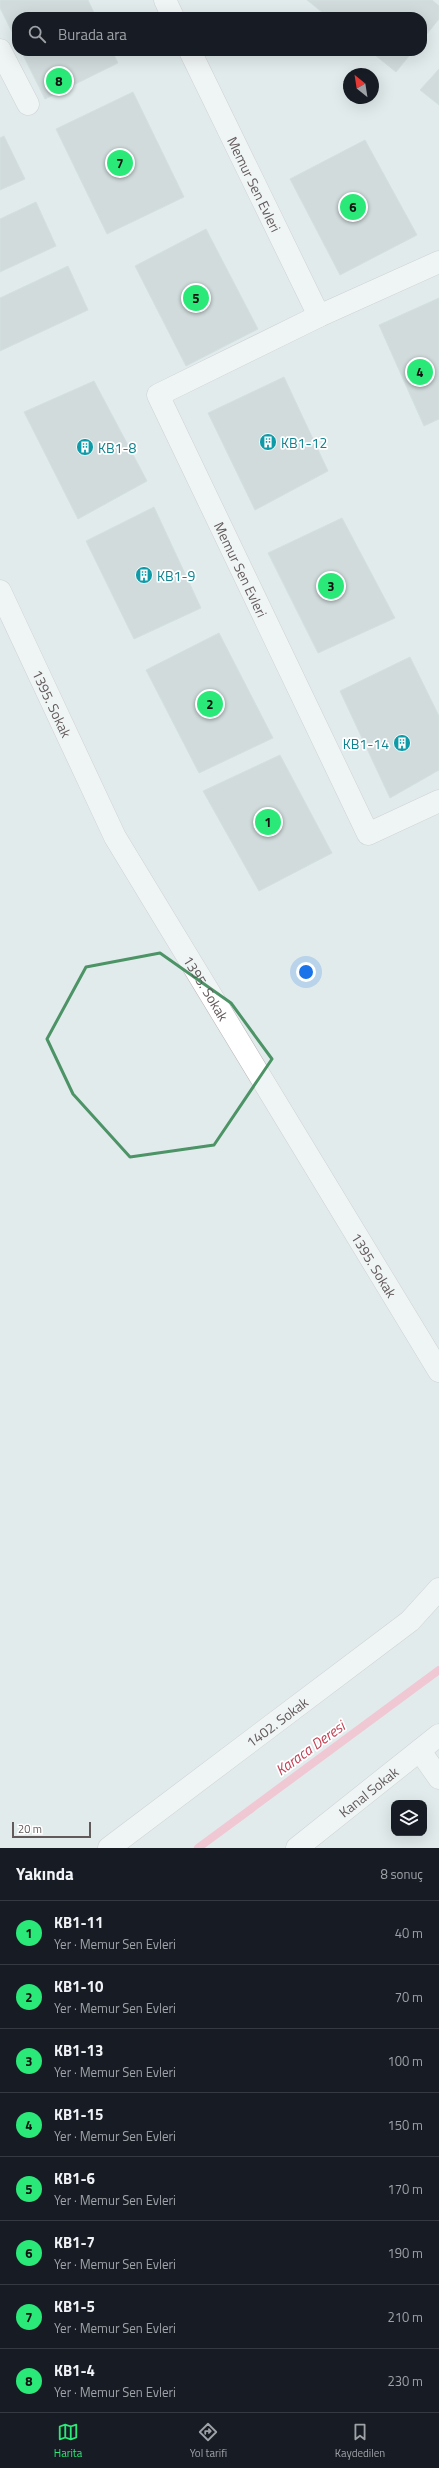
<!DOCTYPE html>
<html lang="tr">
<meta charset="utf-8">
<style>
:root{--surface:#171b24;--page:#242831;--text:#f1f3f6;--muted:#9ea1a6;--line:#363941;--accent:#2ae978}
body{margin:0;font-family:"Titillium Web",sans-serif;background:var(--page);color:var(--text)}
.controls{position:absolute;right:12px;bottom:12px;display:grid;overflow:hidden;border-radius:8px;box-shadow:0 4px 16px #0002}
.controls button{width:36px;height:36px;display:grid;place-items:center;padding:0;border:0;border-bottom:1px solid var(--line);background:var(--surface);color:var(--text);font:20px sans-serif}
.compass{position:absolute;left:343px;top:68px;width:36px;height:36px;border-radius:50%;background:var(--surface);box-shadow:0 4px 16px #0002;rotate:330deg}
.scale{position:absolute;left:12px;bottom:10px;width:79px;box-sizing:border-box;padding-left:4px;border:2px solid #62595a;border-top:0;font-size:11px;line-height:14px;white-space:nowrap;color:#62595a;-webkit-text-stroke:3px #fff;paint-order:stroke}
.you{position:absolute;left:306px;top:972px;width:14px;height:14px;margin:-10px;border:3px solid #fff;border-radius:50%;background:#1a73e8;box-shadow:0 0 0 6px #1a73e833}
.badge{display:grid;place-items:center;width:26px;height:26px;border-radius:50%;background:var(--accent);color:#111;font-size:13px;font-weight:700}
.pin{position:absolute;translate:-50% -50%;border:2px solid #fff;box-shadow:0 1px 4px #0006}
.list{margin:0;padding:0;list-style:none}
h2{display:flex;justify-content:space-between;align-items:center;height:52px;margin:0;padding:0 16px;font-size:17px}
h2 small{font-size:13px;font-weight:400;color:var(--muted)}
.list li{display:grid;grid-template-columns:26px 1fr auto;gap:12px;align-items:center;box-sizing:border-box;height:64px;padding:0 16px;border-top:1px solid var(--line)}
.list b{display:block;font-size:15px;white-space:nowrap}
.list p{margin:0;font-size:13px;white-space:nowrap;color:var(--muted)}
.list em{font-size:13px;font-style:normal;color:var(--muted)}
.icon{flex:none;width:22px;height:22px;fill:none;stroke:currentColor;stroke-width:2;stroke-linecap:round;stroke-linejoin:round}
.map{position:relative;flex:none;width:439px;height:1848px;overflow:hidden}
.search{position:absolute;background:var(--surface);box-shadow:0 4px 16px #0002;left:12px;right:12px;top:12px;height:44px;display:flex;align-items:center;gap:10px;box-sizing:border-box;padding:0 14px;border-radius:16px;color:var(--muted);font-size:15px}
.sheet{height:564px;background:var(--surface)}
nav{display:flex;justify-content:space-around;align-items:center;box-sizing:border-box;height:56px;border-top:1px solid var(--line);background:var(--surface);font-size:11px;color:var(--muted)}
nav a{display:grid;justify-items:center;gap:2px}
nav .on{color:var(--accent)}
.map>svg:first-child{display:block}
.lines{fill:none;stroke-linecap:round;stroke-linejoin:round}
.stream{stroke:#ff9eb5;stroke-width:8}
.building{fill:#bdc7c7;stroke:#bfd1d1}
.minor-casing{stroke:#bcb3b4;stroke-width:23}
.minor{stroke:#fff;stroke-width:22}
.marked{fill:none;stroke:#4c9366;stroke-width:3;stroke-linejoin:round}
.labels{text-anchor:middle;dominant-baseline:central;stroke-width:3.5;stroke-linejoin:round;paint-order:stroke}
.street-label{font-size:14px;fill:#62595a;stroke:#fff}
.culture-label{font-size:14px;fill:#0d838f;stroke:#fff;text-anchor:start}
.water-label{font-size:15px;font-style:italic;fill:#c24155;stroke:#fff}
</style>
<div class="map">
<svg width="439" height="1848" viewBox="0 0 439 1848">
<rect width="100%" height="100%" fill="#e1ebec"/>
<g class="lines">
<path class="stream" d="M198,1848L439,1670"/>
</g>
<g class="building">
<path d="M0,0H88L96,17H17V42L0,8Z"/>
<path d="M307,0H432L439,6V19L422,40V17H328Z"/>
<path d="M21,51H112L118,63L45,99Z"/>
<path d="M370,51H413L396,72Z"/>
<path d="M439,69V105L420,90Z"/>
<path d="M133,92L184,197L107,234L56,129Z"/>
<path d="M4,136L25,179L0,190V138Z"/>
<path d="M365,140L417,235L340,275L290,179Z"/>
<path d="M36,202L56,246L0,272V219Z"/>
<path d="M206,229L258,329L186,366L135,266Z"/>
<path d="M68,266L88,310L0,351V298Z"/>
<path d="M439,298V419L424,426L379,325Z"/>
<path d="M284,377L328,471L255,510L208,413Z"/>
<path d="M94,381L147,481L78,519L24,412Z"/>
<path d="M154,507L201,608L134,639L86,541Z"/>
<path d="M342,518L395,618L318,653L268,553Z"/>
<path d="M219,633L273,738L199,773L146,670Z"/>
<path d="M410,657L439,716V770L390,798L340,691Z"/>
<path d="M280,755L332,853L259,891L203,791Z"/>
</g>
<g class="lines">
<g class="minor-casing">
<g id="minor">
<path d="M165,0L173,17"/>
<path d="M0,50L28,104"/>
<path id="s1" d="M190,51L319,316"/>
<path id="s2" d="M439,262L319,316L158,395L368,834L439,801"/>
<path id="s3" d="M0,591L115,837L439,1371"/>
<path d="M420,1751L439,1778"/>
<path id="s4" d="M109,1848L410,1621L439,1589"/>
<path id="s5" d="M297,1848L439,1735"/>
</g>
</g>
<use href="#minor" class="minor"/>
</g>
<path d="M0 0H439V1848H0ZM160,953L231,1003L272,1059L214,1145L130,1157L73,1094L47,1039L86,967Z" fill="#e1ebec" fill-opacity=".55" fill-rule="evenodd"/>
<path class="marked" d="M160,953L231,1003L272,1059L214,1145L130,1157L73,1094L47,1039L86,967Z"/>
<defs>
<g id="building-disc" transform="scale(0.9)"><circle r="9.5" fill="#0f9aa8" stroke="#fff"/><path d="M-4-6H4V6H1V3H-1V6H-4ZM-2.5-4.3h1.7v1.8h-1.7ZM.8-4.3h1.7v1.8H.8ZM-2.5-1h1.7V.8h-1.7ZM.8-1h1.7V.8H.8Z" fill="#fff"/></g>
</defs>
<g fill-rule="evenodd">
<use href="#building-disc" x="268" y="442"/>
<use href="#building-disc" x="85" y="447"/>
<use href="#building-disc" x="144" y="575"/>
<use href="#building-disc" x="402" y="743"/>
</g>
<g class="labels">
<g class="street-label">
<text stroke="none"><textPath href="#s1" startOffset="148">Memur Sen Evleri</textPath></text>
<text stroke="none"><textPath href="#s2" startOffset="504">Memur Sen Evleri</textPath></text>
<text stroke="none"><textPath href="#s3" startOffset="124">1395. Sokak</textPath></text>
<text stroke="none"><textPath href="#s3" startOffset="448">1395. Sokak</textPath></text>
<text stroke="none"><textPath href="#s3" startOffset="772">1395. Sokak</textPath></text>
<text stroke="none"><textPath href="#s4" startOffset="210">1402. Sokak</textPath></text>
<text stroke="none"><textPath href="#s5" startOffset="91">Kanal Sokak</textPath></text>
</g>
<g class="culture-label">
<text x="281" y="442">KB1-12</text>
<text x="98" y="447">KB1-8</text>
<text x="157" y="575">KB1-9</text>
<text x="389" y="743" text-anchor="end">KB1-14</text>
</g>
<g class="water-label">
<text transform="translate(310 1748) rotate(-36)">Karaca Deresi</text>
</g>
</g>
</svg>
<div class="controls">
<button><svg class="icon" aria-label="layers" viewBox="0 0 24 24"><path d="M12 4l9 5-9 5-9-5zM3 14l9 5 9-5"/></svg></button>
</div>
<svg class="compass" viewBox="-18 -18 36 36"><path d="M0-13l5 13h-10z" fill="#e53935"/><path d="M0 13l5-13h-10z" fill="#9ea1a6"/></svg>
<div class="scale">20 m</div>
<div class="you"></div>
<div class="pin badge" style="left:268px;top:822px">1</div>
<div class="pin badge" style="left:210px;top:704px">2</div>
<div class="pin badge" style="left:331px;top:586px">3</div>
<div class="pin badge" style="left:420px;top:372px">4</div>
<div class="pin badge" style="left:196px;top:298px">5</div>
<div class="pin badge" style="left:353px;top:207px">6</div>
<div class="pin badge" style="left:120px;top:163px">7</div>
<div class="pin badge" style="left:59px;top:81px">8</div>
<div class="search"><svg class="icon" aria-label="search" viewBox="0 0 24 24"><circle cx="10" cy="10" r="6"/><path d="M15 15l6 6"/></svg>Burada ara</div>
</div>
<section class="sheet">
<h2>Yakında<small>8 sonuç</small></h2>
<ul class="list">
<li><span class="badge">1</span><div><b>KB1-11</b><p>Yer · Memur Sen Evleri</p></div><em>40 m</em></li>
<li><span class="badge">2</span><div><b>KB1-10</b><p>Yer · Memur Sen Evleri</p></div><em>70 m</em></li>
<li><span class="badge">3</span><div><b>KB1-13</b><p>Yer · Memur Sen Evleri</p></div><em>100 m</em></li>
<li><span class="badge">4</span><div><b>KB1-15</b><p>Yer · Memur Sen Evleri</p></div><em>150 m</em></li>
<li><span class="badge">5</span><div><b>KB1-6</b><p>Yer · Memur Sen Evleri</p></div><em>170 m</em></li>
<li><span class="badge">6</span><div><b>KB1-7</b><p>Yer · Memur Sen Evleri</p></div><em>190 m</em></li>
<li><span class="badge">7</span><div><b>KB1-5</b><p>Yer · Memur Sen Evleri</p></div><em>210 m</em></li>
<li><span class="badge">8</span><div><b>KB1-4</b><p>Yer · Memur Sen Evleri</p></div><em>230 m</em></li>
</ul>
</section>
<nav>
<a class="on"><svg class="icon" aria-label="map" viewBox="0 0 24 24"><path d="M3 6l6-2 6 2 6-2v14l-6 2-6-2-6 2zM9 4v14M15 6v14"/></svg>Harita</a>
<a><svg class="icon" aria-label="directions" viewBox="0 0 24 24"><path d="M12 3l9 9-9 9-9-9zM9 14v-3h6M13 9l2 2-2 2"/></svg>Yol tarifi</a>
<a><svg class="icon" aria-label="saved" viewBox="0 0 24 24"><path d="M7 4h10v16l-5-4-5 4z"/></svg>Kaydedilen</a>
</nav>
